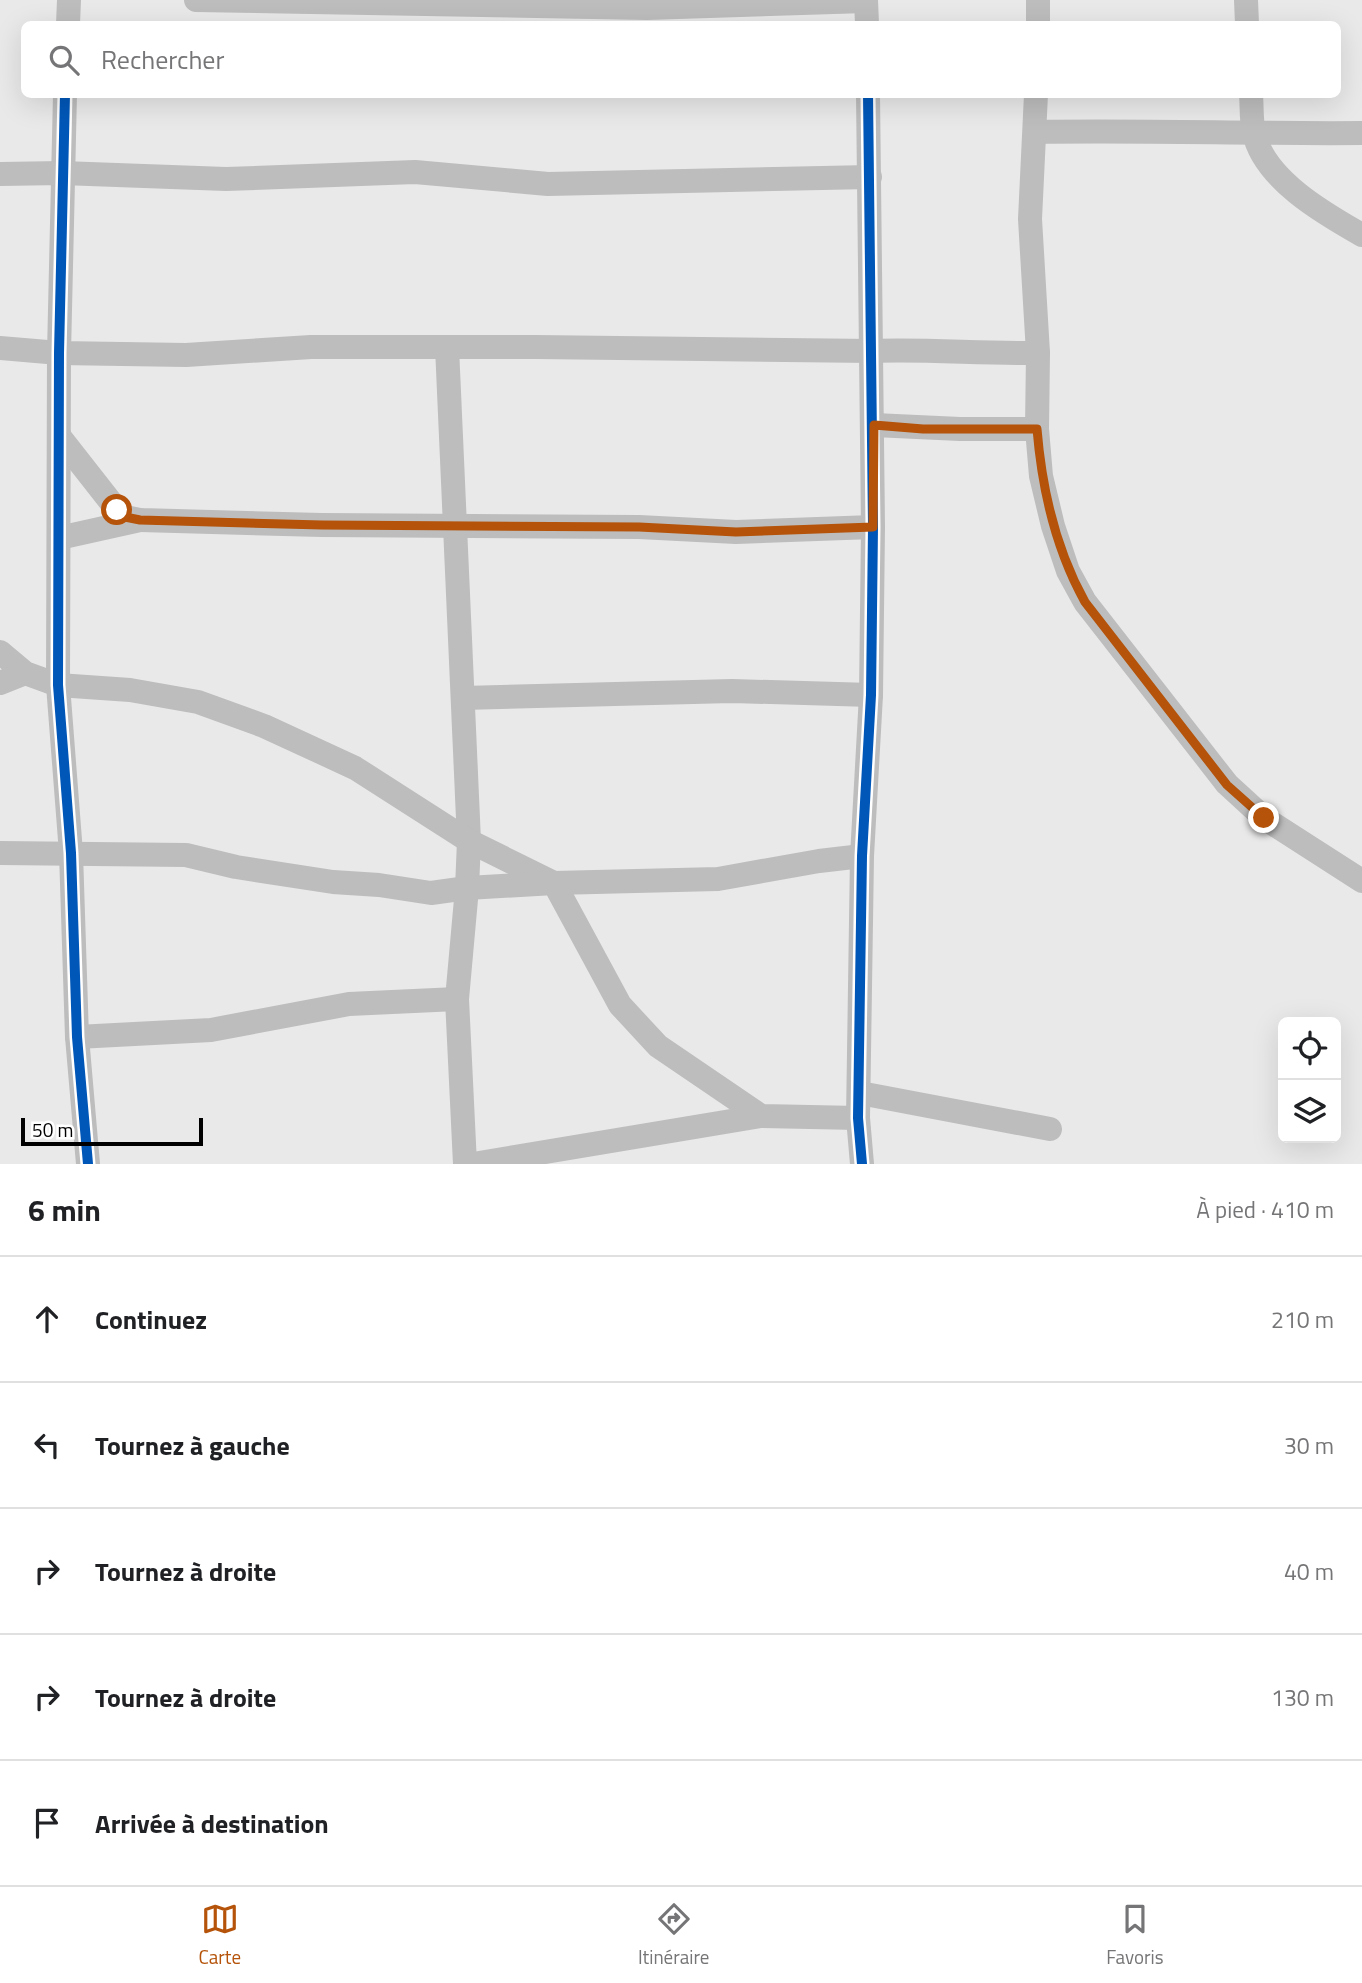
<!DOCTYPE html>
<html lang="fr">
<meta charset="utf-8">
<style>
:root{--surface:#fff;--page:#f2f2f2;--text:#202124;--muted:#757577;--line:#e0e0e0;--accent:#b45309}
body{margin:0;font-family:"Titillium Web",sans-serif;background:var(--page);color:var(--text)}
.controls{position:absolute;right:21px;bottom:21px;display:grid;overflow:hidden;border-radius:10px;box-shadow:0 7px 28px #0002}
.controls button{width:63px;height:63px;display:grid;place-items:center;padding:0;border:0;border-bottom:2px solid var(--line);background:var(--surface);color:var(--text);font:35px sans-serif}
.scale{position:absolute;left:21px;bottom:18px;width:182px;box-sizing:border-box;padding-left:7px;border:4px solid #000;border-top:0;font-size:19px;line-height:24px;white-space:nowrap;color:#000;-webkit-text-stroke:5px #fff;paint-order:stroke}
.stop{position:absolute;width:21px;height:21px;margin:-16px;border:5px solid #b45309;border-radius:50%;background:#fff}
.stop.end{background:#b45309;border-color:#fff;box-shadow:0 2px 7px #0008}
.list{margin:0;padding:0;list-style:none}
h2{display:flex;justify-content:space-between;align-items:center;height:91px;margin:0;padding:0 28px;font-size:30px}
h2 small{font-size:23px;font-weight:400;color:var(--muted)}
.list li{display:grid;grid-template-columns:46px 1fr auto;gap:21px;align-items:center;box-sizing:border-box;height:126px;padding:0 28px;border-top:2px solid var(--line)}
.list b{display:block;font-size:26px;white-space:nowrap}
.list em{font-size:23px;font-style:normal;color:var(--muted)}
.icon{flex:none;width:38px;height:38px;fill:none;stroke:currentColor;stroke-width:2;stroke-linecap:round;stroke-linejoin:round}
.map{position:relative;flex:none;width:1362px;height:1164px;overflow:hidden}
.search{position:absolute;background:var(--surface);box-shadow:0 7px 28px #0002;left:21px;right:21px;top:21px;height:77px;display:flex;align-items:center;gap:18px;box-sizing:border-box;padding:0 24px;border-radius:10px;color:var(--muted);font-size:26px}
.sheet{height:721px;background:var(--surface)}
nav{display:flex;justify-content:space-around;align-items:center;box-sizing:border-box;height:98px;border-top:2px solid var(--line);background:var(--surface);font-size:19px;color:var(--muted)}
nav a{display:grid;justify-items:center;gap:4px}
nav .on{color:var(--accent)}
.map>svg:first-child{display:block}
.green{fill:#e9e9e9;fill-rule:evenodd}
.lines{fill:none;stroke-linecap:round;stroke-linejoin:round}
.street{stroke:#bdbdbd;stroke-width:24}
.cycleway-casing{stroke:#fff;stroke-width:15}
.cycleway{stroke:#0057b8;stroke-width:10}
.route{stroke:#b45309;stroke-width:9}
</style>
<div class="map">
<svg width="1362" height="1164" viewBox="0 0 1362 1164">
<rect width="100%" height="100%" fill="#fff"/>
<path class="green" d="M0,0H1362V1164H0ZM24,24H1338V94H24ZM1283,1022H1336V1138H1283Z"/>
<g class="lines">
<g class="street">
<path d="M196,0L647,8L866,1"/>
<path d="M866,0L867,24"/>
<path d="M1246,0L1247,24"/>
<path d="M68,24L69,0"/>
<path d="M1038,24V0"/>
<path d="M65,94L59,353L58,685L71,853L77,1037L88,1164"/>
<path d="M1036,94L1030,219L1038,353L1037,429L1041,476L1053,526L1068,571L1085,602L1227,784L1264,818L1362,881"/>
<path d="M1251,94C1252,107 1251,121 1254,133C1264,179 1323,213 1362,235"/>
<path d="M1035,132C1144,130 1253,134 1362,133"/>
<path d="M0,174L62,173L226,179L415,172L548,184L870,177"/>
<path d="M447,347L469,841L467,888L457,999L465,1164"/>
<path d="M0,348L59,353L186,355L311,347H536L873,351C928,349 983,354 1038,353"/>
<path d="M874,425L960,429H1037"/>
<path d="M59,436L117,510L125,517L140,520L322,525L639,527L736,532L873,527"/>
<path d="M59,538L140,520"/>
<path d="M0,652L25,673L58,685L130,690L198,702L264,726L355,768L469,841L554,883L620,1005L658,1046L761,1116L858,1118"/>
<path d="M0,683L25,673"/>
<path d="M463,698L732,691L871,695"/>
<path d="M0,853L186,855L236,867L333,882L379,885L431,893L467,888L554,883L718,879L819,861L862,856"/>
<path d="M77,1037L211,1030L349,1004L457,999"/>
<path d="M860,1093L1050,1129"/>
<path d="M473,1164L761,1116"/>
<path d="M862,1164L858,1118L862,856L871,695L873,527L868,94"/>
</g>
<g class="cycleway-casing">
<g id="cycleway">
<path d="M65,94L59,353L58,685L71,853L77,1037L88,1164"/>
<path d="M862,1164L858,1118L862,856L871,695L873,527L868,94"/>
</g>
</g>
<use href="#cycleway" class="cycleway"/>
</g>
<g class="lines">
<path class="route" d="M117,510L125,517L140,520L322,525L639,527L736,532L873,527L874,425L923,429H1037C1042,490 1055,548 1085,602L1227,785L1264,818"/>
</g>
</svg>
<div class="controls">
<button><svg class="icon" aria-label="locate" viewBox="0 0 24 24"><circle cx="12" cy="12" r="6"/><path d="M12 2v4M12 18v4M2 12h4M18 12h4"/></svg></button>
<button><svg class="icon" aria-label="layers" viewBox="0 0 24 24"><path d="M12 4l9 5-9 5-9-5zM3 14l9 5 9-5"/></svg></button>
</div>
<div class="scale">50 m</div>
<div class="stop" style="left:117px;top:510px"></div>
<div class="stop end" style="left:1264px;top:818px"></div>
<div class="search"><svg class="icon" aria-label="search" viewBox="0 0 24 24"><circle cx="10" cy="10" r="6"/><path d="M15 15l6 6"/></svg>Rechercher</div>
</div>
<section class="sheet">
<h2>6 min<small>À pied · 410 m</small></h2>
<ul class="list">
<li><svg class="icon" aria-label="ahead" viewBox="0 0 24 24"><path d="M12 20V5M6 11l6-6 6 6"/></svg><div><b>Continuez</b></div><em>210 m</em></li>
<li><svg class="icon" aria-label="left" viewBox="0 0 24 24"><path d="M17 20v-9H6M10 6l-5 5 5 5"/></svg><div><b>Tournez à gauche</b></div><em>30 m</em></li>
<li><svg class="icon" aria-label="right" viewBox="0 0 24 24"><path d="M7 20v-9h11M14 6l5 5-5 5"/></svg><div><b>Tournez à droite</b></div><em>40 m</em></li>
<li><svg class="icon" aria-label="right" viewBox="0 0 24 24"><path d="M7 20v-9h11M14 6l5 5-5 5"/></svg><div><b>Tournez à droite</b></div><em>130 m</em></li>
<li><svg class="icon" aria-label="arrive" viewBox="0 0 24 24"><path d="M6 21V4h12l-3 4 3 4H6"/></svg><div><b>Arrivée à destination</b></div></li>
</ul>
</section>
<nav>
<a class="on"><svg class="icon" aria-label="map" viewBox="0 0 24 24"><path d="M3 6l6-2 6 2 6-2v14l-6 2-6-2-6 2zM9 4v14M15 6v14"/></svg>Carte</a>
<a><svg class="icon" aria-label="directions" viewBox="0 0 24 24"><path d="M12 3l9 9-9 9-9-9zM9 14v-3h6M13 9l2 2-2 2"/></svg>Itinéraire</a>
<a><svg class="icon" aria-label="saved" viewBox="0 0 24 24"><path d="M7 4h10v16l-5-4-5 4z"/></svg>Favoris</a>
</nav>
